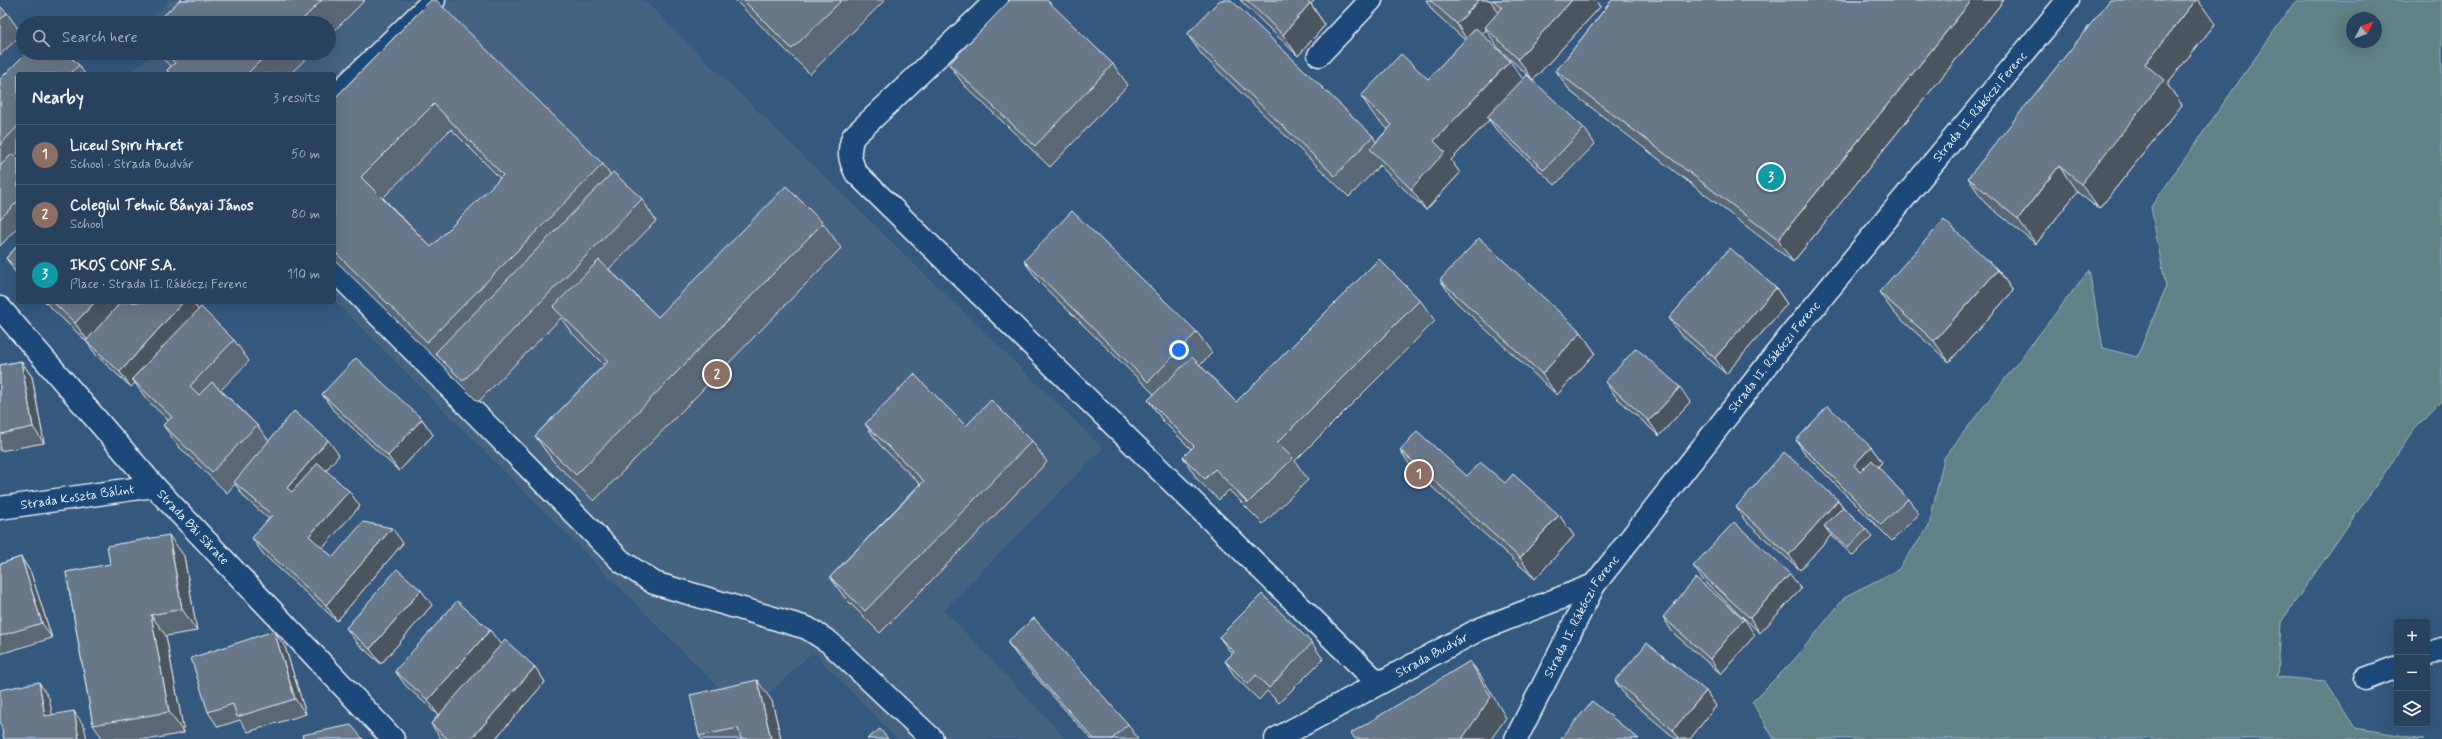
<!DOCTYPE html>
<meta charset="utf-8">
<style>
:root{--surface:#28425e;--page:#304964;--text:#f1f3f6;--muted:#a5b0bc;--line:#445b73;--accent:#8bbbb9}
body{margin:0;font-family:Mynerve,sans-serif;background:var(--page);color:var(--text)}
.controls{position:absolute;right:12px;bottom:12px;display:grid;overflow:hidden;border-radius:4px;box-shadow:0 4px 16px #0002}
.controls button{width:36px;height:36px;display:grid;place-items:center;padding:0;border:0;border-bottom:1px solid var(--line);background:var(--surface);color:var(--text);font:20px sans-serif}
.compass{position:absolute;left:2346px;top:12px;width:36px;height:36px;border-radius:50%;background:var(--surface);box-shadow:0 4px 16px #0002;rotate:48deg}
.you{position:absolute;left:1179px;top:350px;width:14px;height:14px;margin:-10px;border:3px solid #fff;border-radius:50%;background:#1a73e8;box-shadow:0 0 0 6px #1a73e833}
.badge{display:grid;place-items:center;width:26px;height:26px;border-radius:50%;background:var(--accent);color:#fff;font-size:13px;font-weight:700}
.pin{position:absolute;translate:-50% -50%;border:2px solid #fff;box-shadow:0 1px 4px #0006}
.list{margin:0;padding:0;list-style:none}
h2{display:flex;justify-content:space-between;align-items:center;height:52px;margin:0;padding:0 16px;font-size:17px}
h2 small{font-size:13px;font-weight:400;color:var(--muted)}
.list li{display:grid;grid-template-columns:26px 1fr auto;gap:12px;align-items:center;box-sizing:border-box;height:60px;padding:0 16px;border-top:1px solid var(--line)}
.list b{display:block;font-size:15px;white-space:nowrap}
.list p{margin:0;font-size:13px;white-space:nowrap;color:var(--muted)}
.list em{font-size:13px;font-style:normal;color:var(--muted)}
.icon{flex:none;width:22px;height:22px;fill:none;stroke:currentColor;stroke-width:2;stroke-linecap:round;stroke-linejoin:round}
.map{position:relative;flex:none;width:2442px;height:739px;overflow:hidden}
.search{position:absolute;background:var(--surface);box-shadow:0 4px 16px #0002;left:16px;top:16px;width:320px;height:44px;display:flex;align-items:center;gap:10px;box-sizing:border-box;padding:0 14px;border-radius:22px;color:var(--muted);font-size:15px}
.panel{position:absolute;background:var(--surface);box-shadow:0 4px 16px #0002;left:16px;top:72px;width:320px;height:232px;border-radius:4px}
.map>svg:first-child{display:block}
.built{fill:#456281}
.green{fill:#618185;stroke:#a4b9be;fill-rule:evenodd}
.lines{fill:none;stroke-linecap:round;stroke-linejoin:round}
.minor-casing{stroke:#e8f1f8;stroke-width:25}
.major-casing{stroke:#e8f1f8;stroke-width:25}
.minor{stroke:#1f4a7a;stroke-width:22}
.major{stroke:#1f4a7a;stroke-width:22}
.wall{fill:#5a6775;stroke:#e8f1f8;fill-rule:evenodd}
.shaded-wall{fill:#4a545f;stroke:#e8f1f8}
.building{fill:#697888;stroke:#e8f1f8;fill-rule:evenodd}
.labels{text-anchor:middle;dominant-baseline:central;stroke-width:3;stroke-linejoin:round;paint-order:stroke}
.street-label{font-size:13px;fill:#e8f1f8;stroke:#1f4a7a}
</style>
<div class="map">
<svg width="2442" height="739" viewBox="0 0 2442 739">
<rect width="100%" height="100%" fill="#35587e"/>
<filter id="ink" filterUnits="userSpaceOnUse"><feTurbulence type="fractalNoise" baseFrequency=".025" numOctaves="2"/><feDisplacementMap in="SourceGraphic" scale="8" xChannelSelector="R" yChannelSelector="G"/><feConvolveMatrix kernelMatrix="1 2 1 2 8 2 1 2 1" color-interpolation-filters="sRGB"/></filter>
<g filter="url(#ink)">
<path class="built" d="M167,0H644L1103,448L944,610L1066,739H897L813,652L746,715L334,300V74H129L154,53H329V23H147L168,2Z"/>
<path class="green" d="M2296,0H2442V401L2417,426L2281,622L2278,677L2325,681L2355,728L2424,739H1774L1752,702L1794,660L1846,596L1898,570L1929,526L1944,458L2089,270L2103,348L2137,357L2166,287L2151,207ZM2352,18H2376V42H2352Z"/>
<g class="lines">
<g class="minor-casing">
<g id="minor">
<path d="M997,0L853,137C848,151 849,159 856,173L1378,683"/>
<path d="M1319,55L1371,0"/>
<path d="M334,97L434,0"/>
<path d="M334,270L621,561L654,583L807,628L829,642L932,739"/>
<path id="s1" d="M0,308L154,486L393,739"/>
<path id="s2" d="M0,508L154,486"/>
<path d="M2427,655L2442,649"/>
<path d="M2365,679L2397,667"/>
<path id="s3" d="M1276,739L1478,630L1594,585"/>
</g>
</g>
<g class="major-casing">
<g id="major">
<path id="s4" d="M1516,739L1594,585L1794,331L2068,0"/>
</g>
</g>
<use href="#minor" class="minor"/>
<use href="#major" class="major"/>
</g>
<g class="wall">
<path d="M180,0H365L329,36V23H156Z"/>
<path d="M431,0L603,164L610,175L642,199L656,221L609,269L658,317L823,223L841,248L594,501L553,461L535,436L604,365L571,332L561,318L478,402L450,374L445,368L334,259V99ZM451,129L500,178L431,247L383,198Z"/>
<path d="M735,0H885L810,74Z"/>
<path d="M1240,0H1315L1311,4L1325,25L1298,56Z"/>
<path d="M1426,0H1595L1600,7L1533,80L1499,49L1486,30L1482,34L1523,79L1584,128L1595,144L1555,185L1498,132L1489,120L1451,160L1460,173L1426,210L1384,170L1380,165L1349,197L1202,55L1187,34L1373,136L1376,142L1388,129L1376,118L1361,96L1428,79L1465,40L1433,11Z"/>
<path d="M1612,0H2004L1793,262L1571,92L1556,71Z"/>
<path d="M0,6L7,13L22,34L0,55Z"/>
<path d="M2215,24L2167,84L2182,105L2099,209L2077,192L2036,244L1985,203L1968,178Z"/>
<path d="M26,53H66L79,65L85,74H18V153L15,156L18,159V227L0,246V79Z"/>
<path d="M159,53H312L290,74H169L167,70L171,66L163,59Z"/>
<path d="M949,64H1113L1128,85L1050,167L964,85Z"/>
<path d="M18,245V276L6,258Z"/>
<path d="M1024,261L1197,332L1212,353L1200,365L1236,402L1420,300L1435,321L1295,461L1308,480L1263,524L1229,490L1219,500L1197,479L1183,457L1191,449L1163,421L1148,400L1154,394L1039,282Z"/>
<path d="M1998,270L2013,291L1949,362L1894,313L1879,292Z"/>
<path d="M1440,280L1581,332L1595,353L1557,395L1455,301Z"/>
<path d="M1776,288L1787,304L1726,374L1679,333L1669,318Z"/>
<path d="M45,302H193L198,310L234,340L249,361L221,390L257,425L269,441L339,455L326,470L360,506L322,548L333,557L403,543L337,621L263,554L252,538L269,519L245,498L235,484L227,493L178,446L163,425L168,420L147,400L135,383L131,387L97,356L86,341Z"/>
<path d="M21,361L32,377L44,443L0,451V365Z"/>
<path d="M1605,382L1690,402L1659,436L1616,397Z"/>
<path d="M322,394L422,419L433,435L399,471L333,410Z"/>
<path d="M865,424L966,426L1032,441L1047,462L880,633L845,598L830,577L920,484L880,445Z"/>
<path d="M1796,440L1871,447L1882,462L1878,467L1908,499L1919,514L1892,541L1807,456Z"/>
<path d="M1400,450L1467,476L1559,515L1574,536L1535,579L1414,471Z"/>
<path d="M1838,500L1843,507L1866,529L1872,537L1853,556L1831,535L1800,570L1746,522L1736,507Z"/>
<path d="M184,556L197,631L166,636L184,733L152,739H103L93,725L66,572Z"/>
<path d="M21,557L31,573L52,638L0,654V564Z"/>
<path d="M1693,566L1801,589L1760,633L1704,581Z"/>
<path d="M432,605L381,664L357,643L346,628Z"/>
<path d="M1663,617L1755,635L1721,674L1673,633Z"/>
<path d="M490,630L500,645L535,667L545,682L495,739H441L431,724L438,715L406,686L395,671Z"/>
<path d="M1219,637L1312,643L1323,659L1279,703L1267,691L1259,700L1235,677L1225,661L1232,654Z"/>
<path d="M1007,642L1128,724L1138,739H1091L1018,657Z"/>
<path d="M285,647L306,714L248,732L240,720L218,727L208,712Z"/>
<path d="M1615,681L1706,691L1716,706L1690,739H1676L1626,697Z"/>
<path d="M772,701L781,739H701L699,736Z"/>
</g>
<g class="shaded-wall">
<path d="M1479,0H1490L1500,15L1485,27L1486,30L1471,46L1457,24Z"/>
<path d="M1572,0H1595L1600,7L1533,80L1518,59Z"/>
<path d="M1972,0H2004L1793,262L1778,240Z"/>
<path d="M2196,0H2198L2215,24L2167,84L2182,105L2099,209L2081,184L2145,64Z"/>
<path d="M1310,3L1325,25L1298,56L1283,35Z"/>
<path d="M1510,61L1525,82L1487,117L1489,120L1451,160L1460,173L1426,210L1411,189L1434,141Z"/>
<path d="M2059,166L2077,192L2036,244L2018,219Z"/>
<path d="M1998,270L2013,291L1949,362L1934,341Z"/>
<path d="M1776,288L1787,304L1726,374L1715,358Z"/>
<path d="M95,302H130L90,344L75,323Z"/>
<path d="M183,302H193L199,311L132,379L135,383L131,387L120,372Z"/>
<path d="M1581,332L1595,353L1557,395L1542,374Z"/>
<path d="M21,361L32,377L44,443L33,427Z"/>
<path d="M1680,387L1690,402L1659,436L1649,421Z"/>
<path d="M422,419L433,435L399,471L388,456Z"/>
<path d="M328,440L339,455L298,504L287,488Z"/>
<path d="M1871,447L1882,462L1865,481L1854,465Z"/>
<path d="M349,491L360,506L319,552L309,536Z"/>
<path d="M1838,500L1848,515L1824,526L1831,535L1800,570L1789,555Z"/>
<path d="M1559,515L1574,536L1535,579L1520,558Z"/>
<path d="M392,528L403,543L337,621L326,605Z"/>
<path d="M169,535L184,556L197,631L182,609Z"/>
<path d="M21,557L31,573L52,638L42,623Z"/>
<path d="M1790,574L1801,589L1760,633L1750,618Z"/>
<path d="M421,590L432,605L381,664L370,649Z"/>
<path d="M151,615L166,636L184,733L169,712Z"/>
<path d="M1744,619L1755,635L1721,674L1710,659Z"/>
<path d="M490,630L501,645L439,716L428,700Z"/>
<path d="M274,631L285,647L306,714L295,699Z"/>
<path d="M1470,661L1485,682L1506,718L1491,739H1462Z"/>
<path d="M535,667L545,682L495,739H471Z"/>
<path d="M757,680L772,701L781,739H771Z"/>
<path d="M39,682L49,698L56,732L45,716Z"/>
<path d="M1706,691L1716,706L1690,739H1679L1673,730Z"/>
<path d="M74,711L84,726L87,739H79Z"/>
</g>
<g class="building">
<path d="M180,0H322L299,23H156Z"/>
<path d="M431,0H436L603,164L427,342L334,251V99ZM434,104L503,175L431,247L361,177Z"/>
<path d="M743,0H842L792,49Z"/>
<path d="M1010,0H1047L1113,64L1035,146L949,64Z"/>
<path d="M1220,0H1231L1373,136L1335,176L1187,34Z"/>
<path d="M1247,0H1306L1310,3L1283,35Z"/>
<path d="M1430,0H1479L1457,24Z"/>
<path d="M1493,0H1572L1518,59L1485,27L1502,8Z"/>
<path d="M1612,0H1972L1778,240L1556,71Z"/>
<path d="M2110,0H2196L2145,64L2164,80L2081,184L2059,166L2018,219L1968,178Z"/>
<path d="M0,6L7,13L0,20Z"/>
<path d="M1476,28L1510,61L1434,141L1445,152L1411,189L1370,149L1392,125L1361,96L1401,54L1428,79Z"/>
<path d="M26,53H66L79,65L70,74H18V126L0,145V79Z"/>
<path d="M165,53H268L247,74H170L167,70L175,63Z"/>
<path d="M1527,75L1584,128L1544,170L1487,117Z"/>
<path d="M12,154L18,159V201L0,219V166Z"/>
<path d="M613,172L642,199L463,381L435,353Z"/>
<path d="M786,186L823,223L576,475L535,436L608,361L553,307L599,260L658,317Z"/>
<path d="M1072,211L1197,332L1148,382L1024,261Z"/>
<path d="M1944,220L1998,270L1934,341L1879,292Z"/>
<path d="M1479,238L1581,332L1542,374L1440,280Z"/>
<path d="M18,245V270L6,258Z"/>
<path d="M1730,248L1776,288L1715,358L1669,318Z"/>
<path d="M1379,259L1420,300L1277,443L1293,458L1248,503L1215,469L1205,479L1183,457L1194,446L1148,400L1192,357L1236,402Z"/>
<path d="M53,302H95L75,323Z"/>
<path d="M121,302H183L120,372L86,341Z"/>
<path d="M201,307L234,340L190,386L199,395L212,382L257,425L212,472L163,425L172,417L132,379Z"/>
<path d="M1636,348L1680,387L1649,421L1605,382Z"/>
<path d="M356,358L422,419L388,456L322,394Z"/>
<path d="M21,361L33,427L0,434V365Z"/>
<path d="M914,374L966,426L991,400L1032,441L865,611L830,577L924,481L865,424Z"/>
<path d="M1828,406L1871,447L1854,465L1860,472L1872,460L1908,499L1881,525L1796,440Z"/>
<path d="M294,411L328,440L287,488L292,492L318,463L349,491L309,536L333,557L363,522L392,528L326,605L252,538L272,515L234,482Z"/>
<path d="M1417,431L1467,476L1480,462L1505,483L1513,474L1559,515L1520,558L1400,450Z"/>
<path d="M1784,452L1838,500L1789,555L1736,507Z"/>
<path d="M1843,507L1866,529L1848,548L1824,526Z"/>
<path d="M1734,522L1790,574L1750,618L1693,566Z"/>
<path d="M169,535L182,609L151,615L169,712L93,725L66,572L110,564L107,546Z"/>
<path d="M21,557L42,623L0,636V564Z"/>
<path d="M397,569L421,590L370,649L346,628Z"/>
<path d="M1696,578L1744,619L1710,659L1663,617Z"/>
<path d="M1262,594L1312,643L1269,688L1256,675L1248,684L1225,661L1234,652L1219,637Z"/>
<path d="M457,601L490,630L428,700L395,671Z"/>
<path d="M1034,618L1128,724L1112,739H1094L1007,642Z"/>
<path d="M274,631L295,699L237,717L233,704L208,712L191,658Z"/>
<path d="M505,640L535,667L471,739H448L431,724Z"/>
<path d="M1647,643L1706,691L1673,730L1615,681Z"/>
<path d="M1470,661L1491,697L1462,739H1409L1408,738L1406,739H1355L1351,733Z"/>
<path d="M757,680L771,739H741L738,728L699,736L690,695Z"/>
<path d="M39,682L45,716L74,711L79,739H4L0,721V690Z"/>
<path d="M1592,701L1639,739H1561Z"/>
<path d="M351,725L363,739H303L302,735Z"/>
<path d="M880,729L888,739H867Z"/>
</g>
</g>
<g class="labels">
<g class="street-label">
<text stroke="none"><textPath href="#s4" startOffset="787">Strada II. Rákóczi Ferenc</textPath></text>
<text stroke="none"><textPath href="#s4" startOffset="463">Strada II. Rákóczi Ferenc</textPath></text>
<text stroke="none"><textPath href="#s2" startOffset="78">Strada Koszta Bálint</textPath></text>
<text stroke="none"><textPath href="#s1" startOffset="292">Strada Băi Sărate</textPath></text>
<text stroke="none"><textPath href="#s4" startOffset="139">Strada II. Rákóczi Ferenc</textPath></text>
<text stroke="none"><textPath href="#s3" startOffset="177">Strada Budvár</textPath></text>
</g>
</g>
</svg>
<div class="controls">
<button>+</button>
<button>−</button>
<button><svg class="icon" aria-label="layers" viewBox="0 0 24 24"><path d="M12 4l9 5-9 5-9-5zM3 14l9 5 9-5"/></svg></button>
</div>
<svg class="compass" viewBox="-18 -18 36 36"><path d="M0-13l5 13h-10z" fill="#e53935"/><path d="M0 13l5-13h-10z" fill="#a5b0bc"/></svg>
<div class="you"></div>
<div class="pin badge" style="left:1419px;top:474px;background:#8d6e63">1</div>
<div class="pin badge" style="left:717px;top:374px;background:#8d6e63">2</div>
<div class="pin badge" style="left:1771px;top:177px;background:#0f9aa8">3</div>
<div class="search"><svg class="icon" aria-label="search" viewBox="0 0 24 24"><circle cx="10" cy="10" r="6"/><path d="M15 15l6 6"/></svg>Search here</div>
<section class="panel">
<h2>Nearby<small>3 results</small></h2>
<ul class="list">
<li><span class="badge" style="background:#8d6e63">1</span><div><b>Liceul Spiru Haret</b><p>School · Strada Budvár</p></div><em>50 m</em></li>
<li><span class="badge" style="background:#8d6e63">2</span><div><b>Colegiul Tehnic Bányai János</b><p>School</p></div><em>80 m</em></li>
<li><span class="badge" style="background:#0f9aa8">3</span><div><b>IKOS CONF S.A.</b><p>Place · Strada II. Rákóczi Ferenc</p></div><em>110 m</em></li>
</ul>
</section>
</div>
